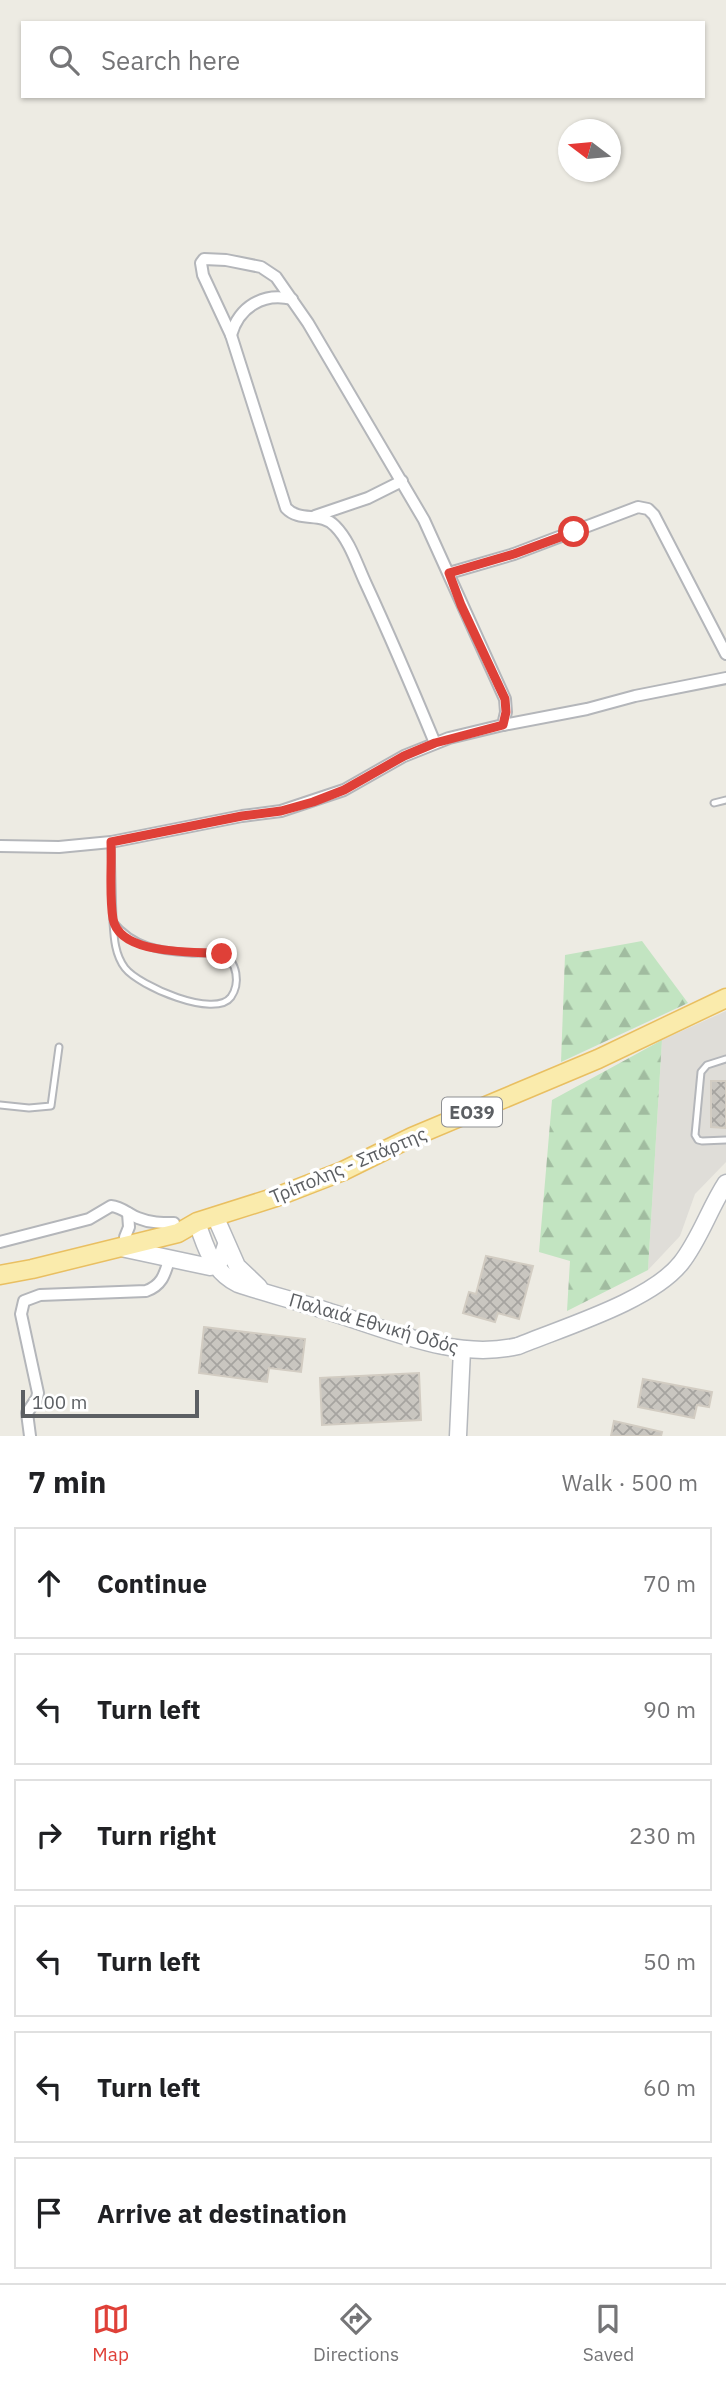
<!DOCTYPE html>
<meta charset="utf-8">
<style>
:root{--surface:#fff;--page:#f6f6f6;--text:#202124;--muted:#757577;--line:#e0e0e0;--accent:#df4038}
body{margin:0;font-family:"IBM Plex Sans",sans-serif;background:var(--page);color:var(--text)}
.compass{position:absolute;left:558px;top:119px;width:63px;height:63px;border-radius:50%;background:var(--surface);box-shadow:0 2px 5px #0004;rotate:286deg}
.scale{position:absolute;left:21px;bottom:18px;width:178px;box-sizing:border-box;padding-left:7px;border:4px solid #5c5f63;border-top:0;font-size:19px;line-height:24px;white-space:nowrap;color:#5c5f63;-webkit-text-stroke:5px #fff;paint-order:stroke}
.stop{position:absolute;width:21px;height:21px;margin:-16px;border:5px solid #df4038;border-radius:50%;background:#fff}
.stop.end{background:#df4038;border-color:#fff;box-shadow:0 2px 7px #0008}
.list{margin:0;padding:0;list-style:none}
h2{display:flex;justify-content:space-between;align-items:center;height:91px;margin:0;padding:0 28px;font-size:30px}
h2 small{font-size:23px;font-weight:400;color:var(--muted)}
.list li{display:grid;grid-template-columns:46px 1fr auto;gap:21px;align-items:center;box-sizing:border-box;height:112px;margin:0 14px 14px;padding:0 14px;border:2px solid var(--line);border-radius:0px}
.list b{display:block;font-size:26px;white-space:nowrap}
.list em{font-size:23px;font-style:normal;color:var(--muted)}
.icon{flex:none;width:38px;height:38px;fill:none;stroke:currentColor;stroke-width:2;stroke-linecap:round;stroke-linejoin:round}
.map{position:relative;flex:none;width:726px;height:1436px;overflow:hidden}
.search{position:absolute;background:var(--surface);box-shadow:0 2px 5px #0004;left:21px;right:21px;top:21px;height:77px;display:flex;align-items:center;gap:18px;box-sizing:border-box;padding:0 24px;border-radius:0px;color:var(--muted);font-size:26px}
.sheet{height:847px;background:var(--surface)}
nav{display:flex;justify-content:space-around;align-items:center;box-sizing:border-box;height:98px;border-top:2px solid var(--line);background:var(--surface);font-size:19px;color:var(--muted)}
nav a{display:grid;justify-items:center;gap:4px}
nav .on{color:var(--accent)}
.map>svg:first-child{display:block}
.industrial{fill:#dfddd8}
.forest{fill:url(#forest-firs)}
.building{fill:url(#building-cross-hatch);stroke:#d2ccc2;stroke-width:2}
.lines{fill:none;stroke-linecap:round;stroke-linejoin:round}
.lane-casing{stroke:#b4b6ba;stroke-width:9}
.street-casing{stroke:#b4b6ba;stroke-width:14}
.secondary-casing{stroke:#b5b8bd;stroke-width:19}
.primary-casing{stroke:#e9bf61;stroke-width:21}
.lane{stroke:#fff;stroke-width:5}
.street{stroke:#fff;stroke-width:10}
.secondary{stroke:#fff;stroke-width:16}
.primary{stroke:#faebac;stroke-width:18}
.route{stroke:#df4038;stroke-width:9}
.labels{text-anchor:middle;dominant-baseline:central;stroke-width:7;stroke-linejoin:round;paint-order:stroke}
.shield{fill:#fff;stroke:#8d8f92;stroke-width:2}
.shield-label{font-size:18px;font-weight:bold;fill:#5c5f63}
.street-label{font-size:19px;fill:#5c5f63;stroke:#fff}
</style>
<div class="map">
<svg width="726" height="1436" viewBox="0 0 726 1436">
<defs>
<pattern id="forest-firs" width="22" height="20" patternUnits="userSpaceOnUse" patternTransform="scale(1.75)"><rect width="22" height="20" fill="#c2e4c1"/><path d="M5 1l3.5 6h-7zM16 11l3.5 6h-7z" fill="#a1bca0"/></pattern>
<pattern id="building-cross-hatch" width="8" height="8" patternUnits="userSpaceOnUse" patternTransform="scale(1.75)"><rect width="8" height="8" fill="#c9c6c0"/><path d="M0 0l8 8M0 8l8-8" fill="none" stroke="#a6a4a0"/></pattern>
</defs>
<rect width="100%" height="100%" fill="#edebe3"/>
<path class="industrial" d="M726,1011V1162L695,1194L680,1236L648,1270L662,1040Z"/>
<g class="forest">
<path d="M642,941L688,1003L561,1062L565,955Z"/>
<path d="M662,1040L648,1270L567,1311L570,1261L539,1252L552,1100Z"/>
</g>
<g class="building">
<path d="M711,1081H726V1128L711,1127Z"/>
<path d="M486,1256L533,1266L519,1319L498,1313L495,1322L463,1313L469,1292L476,1294Z"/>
<path d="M204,1327L305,1339L301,1372L269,1368L267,1382L199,1373Z"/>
<path d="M419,1373L421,1420L322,1425L320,1378Z"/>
<path d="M643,1379L712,1392L709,1407L697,1405L694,1418L638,1407Z"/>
<path d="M614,1421L662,1432L661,1436H611Z"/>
</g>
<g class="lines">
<g class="lane-casing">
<g id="lane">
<path d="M714,803L726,800"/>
<path d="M111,843L113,922C114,938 115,955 125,968C139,986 215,1019 231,997C240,984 238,961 222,955C212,951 200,954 190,953C159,951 134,947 113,922"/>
<path d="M726,1059L707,1065L701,1072L695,1135L698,1140L702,1141L726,1140"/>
<path d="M0,1105L29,1108L51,1106L59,1047"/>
</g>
</g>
<g class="street-casing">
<g id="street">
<path d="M231,335C239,307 263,292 292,299"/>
<path d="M315,516L368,498L402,481"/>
<path d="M449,573L514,554L638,507L648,509L654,515L726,654"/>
<path d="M435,743C413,690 390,636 366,584C357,565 350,541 335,526C321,511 300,523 286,508L231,335L203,275L201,263L204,259L226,260L261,267L276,277L308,323L424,520L505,699L506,712L503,725"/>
<path d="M0,846L59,847L111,842L242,816L281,811L344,790L404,756L449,738L503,725L587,709L635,696L726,678"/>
<path d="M125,1237L129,1227L128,1213"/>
<path d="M0,1242L89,1219L111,1206C122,1207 128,1214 138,1218C150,1223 162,1223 174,1223"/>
<path d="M30,1436L27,1413L37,1398L38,1393L21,1314L24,1301L40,1295L146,1291C163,1285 165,1273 170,1257"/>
</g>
</g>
<g class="secondary-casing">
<g id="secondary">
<path d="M215,1216L237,1266L259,1287"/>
<path d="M197,1222C205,1247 213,1272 238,1284C268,1294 300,1302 330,1312C390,1330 455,1361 518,1346C564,1327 651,1301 681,1263C700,1239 709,1209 726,1183"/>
<path d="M121,1248L210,1267L221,1260L226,1245"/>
<path d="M458,1436L462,1350"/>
</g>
</g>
<g class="primary-casing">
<path id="primary" d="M0,1275L32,1269L178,1233L197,1222L276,1197L343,1171L412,1137L598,1059L726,998"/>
</g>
<use href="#lane" class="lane"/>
<use href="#street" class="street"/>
<use href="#secondary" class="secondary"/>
<use href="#primary" class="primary"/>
</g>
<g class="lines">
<path class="route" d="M222,954C194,951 120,956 113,919C109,895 112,867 111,842L242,816L281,811L313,802L344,790L404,756L435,743L503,725L506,712L505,699L461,605L449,573L514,554L574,532"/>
</g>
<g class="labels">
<rect class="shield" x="442" y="1097.5" width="60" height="29" rx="5"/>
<g class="shield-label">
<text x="472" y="1112">ΕΟ39</text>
</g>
<g class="street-label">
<text transform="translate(348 1165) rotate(-23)">Τρίπολης - Σπάρτης</text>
<text transform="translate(374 1323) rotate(16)">Παλαιά Εθνική Οδός</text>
</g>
</g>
</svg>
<svg class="compass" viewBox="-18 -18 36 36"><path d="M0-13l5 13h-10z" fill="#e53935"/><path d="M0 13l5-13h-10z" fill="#757577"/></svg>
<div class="scale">100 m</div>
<div class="stop" style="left:574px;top:532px"></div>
<div class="stop end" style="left:222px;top:954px"></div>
<div class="search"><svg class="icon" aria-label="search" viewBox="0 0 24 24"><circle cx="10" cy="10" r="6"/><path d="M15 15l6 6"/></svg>Search here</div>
</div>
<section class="sheet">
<h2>7 min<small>Walk · 500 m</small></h2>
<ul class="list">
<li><svg class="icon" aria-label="ahead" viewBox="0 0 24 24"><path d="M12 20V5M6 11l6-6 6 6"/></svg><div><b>Continue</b></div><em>70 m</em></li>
<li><svg class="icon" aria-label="left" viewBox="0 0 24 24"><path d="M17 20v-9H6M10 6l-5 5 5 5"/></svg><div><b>Turn left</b></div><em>90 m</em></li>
<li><svg class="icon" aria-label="right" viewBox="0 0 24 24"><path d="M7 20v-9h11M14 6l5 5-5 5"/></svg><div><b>Turn right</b></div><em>230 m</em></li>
<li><svg class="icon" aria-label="left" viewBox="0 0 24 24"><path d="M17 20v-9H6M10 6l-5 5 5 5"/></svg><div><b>Turn left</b></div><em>50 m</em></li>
<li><svg class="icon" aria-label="left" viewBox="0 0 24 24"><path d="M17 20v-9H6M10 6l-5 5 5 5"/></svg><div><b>Turn left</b></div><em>60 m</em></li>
<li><svg class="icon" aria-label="arrive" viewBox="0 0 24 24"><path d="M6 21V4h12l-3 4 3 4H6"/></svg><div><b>Arrive at destination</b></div></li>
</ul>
</section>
<nav>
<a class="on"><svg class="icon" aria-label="map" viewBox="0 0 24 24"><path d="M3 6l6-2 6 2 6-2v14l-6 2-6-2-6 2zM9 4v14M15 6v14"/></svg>Map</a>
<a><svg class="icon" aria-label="directions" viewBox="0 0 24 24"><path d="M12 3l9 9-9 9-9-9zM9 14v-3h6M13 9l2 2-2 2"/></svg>Directions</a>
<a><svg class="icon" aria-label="saved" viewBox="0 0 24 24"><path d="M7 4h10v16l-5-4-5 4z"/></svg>Saved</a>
</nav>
